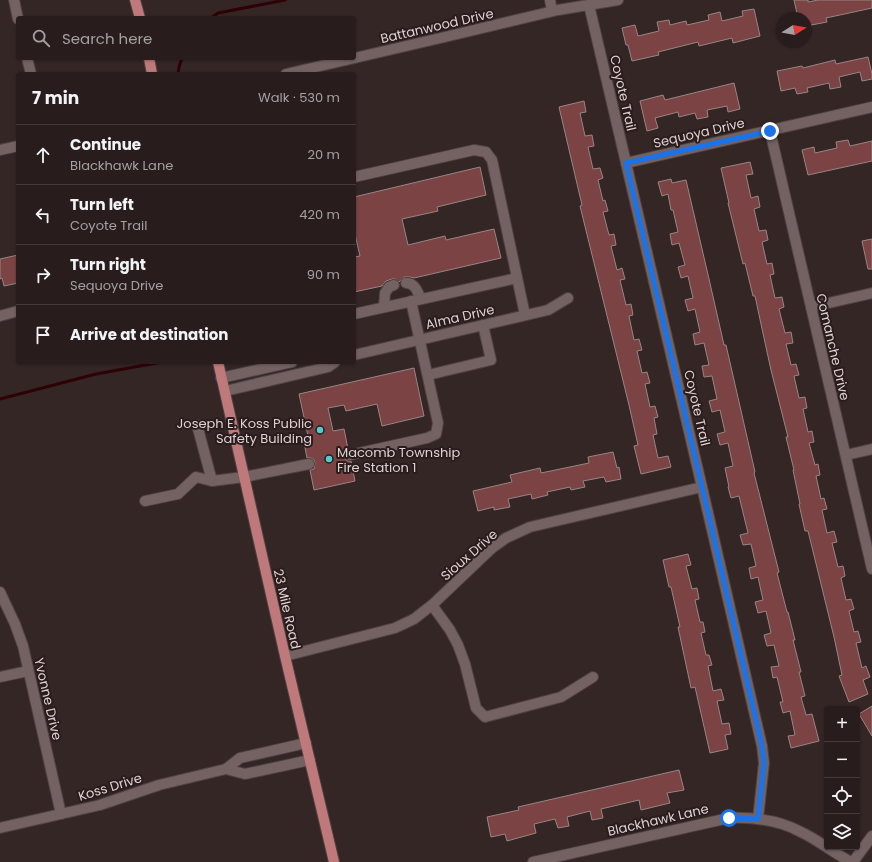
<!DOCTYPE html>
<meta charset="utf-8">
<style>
:root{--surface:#281c1c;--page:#302525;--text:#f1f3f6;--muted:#a5a1a3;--line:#443a3b}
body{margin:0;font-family:Poppins,sans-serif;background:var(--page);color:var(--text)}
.controls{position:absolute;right:12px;bottom:12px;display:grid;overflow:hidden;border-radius:4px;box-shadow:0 1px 3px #0004}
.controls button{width:36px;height:36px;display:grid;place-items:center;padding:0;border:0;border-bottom:1px solid var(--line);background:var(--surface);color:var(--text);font:20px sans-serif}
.compass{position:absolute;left:776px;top:12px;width:36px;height:36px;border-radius:50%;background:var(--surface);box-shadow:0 1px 3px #0004;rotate:79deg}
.stop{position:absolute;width:12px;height:12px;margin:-9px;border:3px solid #1a73e8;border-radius:50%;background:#fff}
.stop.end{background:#1a73e8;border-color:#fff;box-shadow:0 1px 4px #0008}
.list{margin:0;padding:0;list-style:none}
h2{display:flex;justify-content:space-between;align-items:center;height:52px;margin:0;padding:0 16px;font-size:17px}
h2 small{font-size:13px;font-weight:400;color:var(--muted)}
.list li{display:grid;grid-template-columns:26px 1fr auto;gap:12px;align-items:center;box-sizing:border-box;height:60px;padding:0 16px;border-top:1px solid var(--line)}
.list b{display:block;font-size:15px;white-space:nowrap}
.list p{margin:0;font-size:13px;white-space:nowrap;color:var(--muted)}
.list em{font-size:13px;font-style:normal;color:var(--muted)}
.icon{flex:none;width:22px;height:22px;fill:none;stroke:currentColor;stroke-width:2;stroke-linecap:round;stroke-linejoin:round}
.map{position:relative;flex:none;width:872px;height:862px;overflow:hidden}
.search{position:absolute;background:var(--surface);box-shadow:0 1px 3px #0004;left:16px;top:16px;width:340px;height:44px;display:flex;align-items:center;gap:10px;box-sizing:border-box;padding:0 14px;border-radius:4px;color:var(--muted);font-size:15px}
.panel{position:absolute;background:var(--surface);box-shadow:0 1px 3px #0004;left:16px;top:72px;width:340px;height:292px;border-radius:4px}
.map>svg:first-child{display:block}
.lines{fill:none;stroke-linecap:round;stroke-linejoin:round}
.stream{stroke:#2e0006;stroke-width:3}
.building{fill:#7b4344;stroke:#978584}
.minor-casing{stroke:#4e4242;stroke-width:12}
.major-casing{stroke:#4e4242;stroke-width:12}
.minor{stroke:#736261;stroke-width:10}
.major{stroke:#bf797a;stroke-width:10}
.route{stroke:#1a73e8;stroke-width:5}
.poi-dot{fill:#51ccd1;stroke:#2b1c1c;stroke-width:1.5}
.labels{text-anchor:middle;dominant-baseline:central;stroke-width:4;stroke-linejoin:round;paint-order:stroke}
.street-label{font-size:13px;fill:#ded3d3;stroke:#2b1c1c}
.poi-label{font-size:13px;fill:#ded3d3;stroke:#2b1c1c;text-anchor:end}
</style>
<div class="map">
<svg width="872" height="862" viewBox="0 0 872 862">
<rect width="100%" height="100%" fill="#352626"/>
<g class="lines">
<g class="stream">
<path d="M211,18L218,13L285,0"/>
<path d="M178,74L179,67L182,58"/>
<path d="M0,399L96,374L162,362"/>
</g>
</g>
<g class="building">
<path d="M794,0H808V2L818,0H872V8L826,18L827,22L806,26V18H798Z"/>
<path d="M754,9L760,36L733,43L732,38L699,46L698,42L658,52L659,55L632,61L628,45H626L622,28L635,25L638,36L659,31L657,22L669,20L670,25L686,21L687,25L709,20L708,15L720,12L722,21L743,16L742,11Z"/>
<path d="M868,57L872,74V79L862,81L860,72L839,77L841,87L830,89L829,83L807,88L808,92L797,94L795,88L781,91L777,71L802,66L803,68L835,60L836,64Z"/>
<path d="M734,83L740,109L728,112L727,106L707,110L708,117L697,119L695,113L679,117L678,112L655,118L658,128L647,131L640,101L663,95L665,100Z"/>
<path d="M584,101L586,112L580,113L585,136L592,135L594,146L588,147L593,169L600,168L603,178L598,180L603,201L605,200L608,211L603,212L609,235L614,234L616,245L611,246L617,270L622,268L625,279L620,280L626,305L631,304L633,315L629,316L634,340L639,339L642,350L637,351L642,373L647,372L650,383L645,384L650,407L655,406L658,417L654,418L657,434L653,435L658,458L668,456L671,467L641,474L634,446L638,445L629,405L580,206L582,205L559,107Z"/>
<path d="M848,140L850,146L872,141V161L808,175L802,150L814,147L815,153L837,148L836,142Z"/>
<path d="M750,162L753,174L746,175L751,198L758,196L760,207L754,209L759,231L766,230L768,240L762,242L767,264L772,263L774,274L770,275L775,298L782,297L784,307L779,309L785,333L791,332L793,343L786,344L791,365L796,364L799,375L794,376L799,398L805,397L807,408L803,409L808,432L812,431L814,442L809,443L815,465L818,464L820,475L816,476L821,499L824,498L827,509L822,510L827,533L834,531L837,542L832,543L838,567L843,566L845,576L841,578L846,600L851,599L854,609L849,611L854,632L858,631L861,642L856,643L862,668L866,666L870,677L863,680L868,694L849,702L839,676L842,675L834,637L808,531H805L799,504H800L793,470H794L786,437H788L771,370L764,338L755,296H753L745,263L743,264L728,203H729L721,168Z"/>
<path d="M480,167L486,195L437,207L438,211L402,219L408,245L445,236L446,240L494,229L501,258L414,278L410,277H404L399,282L395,279H392L386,281L382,286L354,292V257L360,256L354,230V197Z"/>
<path d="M671,179L672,183L686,180L709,279L724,345H726L755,472L754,473L779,572L777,573L787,612H788L795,640H793L801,672H799L805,696L801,697L806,715L812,714L819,741L791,748L788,736L795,735L790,711L783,713L780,702H783L777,677L773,678L771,667L779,666L774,645L767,646L764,635L771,633L766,611L758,613L755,602L763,600L758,577L751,579L749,568L756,566L751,544L743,545L740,535L748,533L739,496L731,498L728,487H729L725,468L733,466L728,443L720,445L717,434L725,432L720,410L712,412L709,401L717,399L712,376L704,377L702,366L709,365L704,343L695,345L693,334L700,332L695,309L688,311L685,300L693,298L688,276L681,278L678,267L685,265L679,243L672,245L670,234L678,232L673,210H671L668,194L662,196L658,182Z"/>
<path d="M872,239V269H868L862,241Z"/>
<path d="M18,255V283L4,286L2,278L0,279V259Z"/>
<path d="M414,368L424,416L382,426L377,404L346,411L344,405L328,408L333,431L344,429L348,449L345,450L344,456L346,460L348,461H351L355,481L314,490L310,470L314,469L315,463L314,460L311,458H307L303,437L308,436L299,394Z"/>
<path d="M613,452L617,468L619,467L621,479L606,482L604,477L583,481L585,487L571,490L570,487L547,492L548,495L532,499L531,494L508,499L510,507L494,510V507L478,511L473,491L512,482L510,475L540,468L541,473L589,463L588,457Z"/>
<path d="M688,554L691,565L686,566L692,589L697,588L699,599L695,600L700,622H703L705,632L701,633L706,655H709L712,665L708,666L713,691L721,689L724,700L717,701L722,724L729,723L731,734L725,735L728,749L710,753L695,687L691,688L678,627H680L671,587H669L663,560Z"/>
<path d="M872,706V736L859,714Z"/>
<path d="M679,770L684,790L667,793L670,803L641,810L639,800L601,809L603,818L592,820L590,811L567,817L569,826L558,828L555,819L534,824L536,833L507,841L505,834L491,837L487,817L519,810L518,807Z"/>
</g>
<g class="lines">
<g class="minor-casing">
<g id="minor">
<path d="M14,0L18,19"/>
<path d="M550,0L552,11"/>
<path d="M589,5L702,487L762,746L764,763L758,819"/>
<path d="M27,58L31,74"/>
<path d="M286,74L449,36L558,10L618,0"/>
<path d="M770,131L872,569"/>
<path d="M0,150L18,146"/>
<path d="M626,163L872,107"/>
<path d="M354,177L474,150L486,152L492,160L525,315"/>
<path d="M406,283C415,283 417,291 421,299"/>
<path d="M384,307L385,293L389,287L394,285"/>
<path d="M811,307L872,293"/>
<path d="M354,314L517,278"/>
<path d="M0,316L18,311"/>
<path d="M354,355L548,310L568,298"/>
<path d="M428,375L491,360L483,325"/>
<path d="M221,378L292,362"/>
<path d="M225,391L328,367L335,362"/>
<path d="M197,425L212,481"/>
<path d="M350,455L427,438L436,434L438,423L411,301"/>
<path d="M846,455L872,449"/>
<path d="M145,501L178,494L196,477L212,481L244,477L309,464"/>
<path d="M0,592L15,624L23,646L61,814"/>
<path d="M432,605L450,630L458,645L465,664L476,708L485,717L561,697L593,677"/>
<path d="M285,656L395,628L414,619L432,605L492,548L506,538L530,527L702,487"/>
<path d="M0,677L28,671"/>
<path d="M226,769L245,774L310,760"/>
<path d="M0,828L100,805L159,785L226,769L240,758L306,743"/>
<path d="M533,862L729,818C754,817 779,820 801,832C818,840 834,853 851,862"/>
<path d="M853,862L872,836"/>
</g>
</g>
<g class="major-casing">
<g id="major">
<path d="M135,0L140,18"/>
<path d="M149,58L152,74"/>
<path d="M218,362L285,656L334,862"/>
</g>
</g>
<use href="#minor" class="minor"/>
<use href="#major" class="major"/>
</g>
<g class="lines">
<path class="route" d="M729,818L758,819L764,763L762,746L702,487L626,163L770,131"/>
</g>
<g class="poi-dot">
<circle cx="320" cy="430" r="4"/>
<circle cx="329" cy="459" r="4"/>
</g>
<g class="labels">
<g class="street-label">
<text transform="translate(437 26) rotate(-13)">Battanwood Drive</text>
<text transform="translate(623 93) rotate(77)">Coyote Trail</text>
<text transform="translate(699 133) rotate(-13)">Sequoya Drive</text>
<text transform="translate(460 317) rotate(-13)">Alma Drive</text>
<text transform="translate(833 347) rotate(77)">Comanche Drive</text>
<text transform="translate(697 408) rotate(77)">Coyote Trail</text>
<text transform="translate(469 555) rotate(-41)">Sioux Drive</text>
<text transform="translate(287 609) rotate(77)">23 Mile Road</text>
<text transform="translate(48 699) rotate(77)">Yvonne Drive</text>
<text transform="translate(110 787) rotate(-17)">Koss Drive</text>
<text transform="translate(658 820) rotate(-13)">Blackhawk Lane</text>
</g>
<g class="poi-label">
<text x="312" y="423">Joseph E. Koss Public<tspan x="312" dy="15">Safety Building</tspan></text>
<text x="337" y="452" text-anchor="start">Macomb Township<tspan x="337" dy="15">Fire Station 1</tspan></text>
</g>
</g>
</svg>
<div class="controls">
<button>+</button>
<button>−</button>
<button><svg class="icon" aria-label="locate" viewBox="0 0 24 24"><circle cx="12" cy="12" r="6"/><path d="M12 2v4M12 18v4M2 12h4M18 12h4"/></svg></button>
<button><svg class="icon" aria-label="layers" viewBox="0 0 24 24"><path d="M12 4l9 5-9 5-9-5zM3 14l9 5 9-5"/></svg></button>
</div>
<svg class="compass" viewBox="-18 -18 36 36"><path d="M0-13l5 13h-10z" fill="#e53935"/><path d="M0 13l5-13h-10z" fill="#a5a1a3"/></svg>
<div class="stop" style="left:729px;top:818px"></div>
<div class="stop end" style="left:770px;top:131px"></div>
<div class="search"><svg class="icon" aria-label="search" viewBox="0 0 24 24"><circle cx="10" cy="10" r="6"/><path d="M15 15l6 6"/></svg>Search here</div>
<section class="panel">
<h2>7 min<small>Walk · 530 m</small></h2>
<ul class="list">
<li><svg class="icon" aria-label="ahead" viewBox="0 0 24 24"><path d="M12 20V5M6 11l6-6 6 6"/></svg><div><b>Continue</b><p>Blackhawk Lane</p></div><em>20 m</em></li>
<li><svg class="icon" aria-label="left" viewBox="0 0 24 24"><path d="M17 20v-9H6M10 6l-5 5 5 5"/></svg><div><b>Turn left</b><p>Coyote Trail</p></div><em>420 m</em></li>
<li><svg class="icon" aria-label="right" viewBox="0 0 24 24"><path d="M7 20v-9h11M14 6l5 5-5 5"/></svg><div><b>Turn right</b><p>Sequoya Drive</p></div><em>90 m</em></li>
<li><svg class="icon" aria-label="arrive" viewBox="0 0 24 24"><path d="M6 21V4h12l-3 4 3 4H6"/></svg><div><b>Arrive at destination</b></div></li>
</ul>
</section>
</div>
